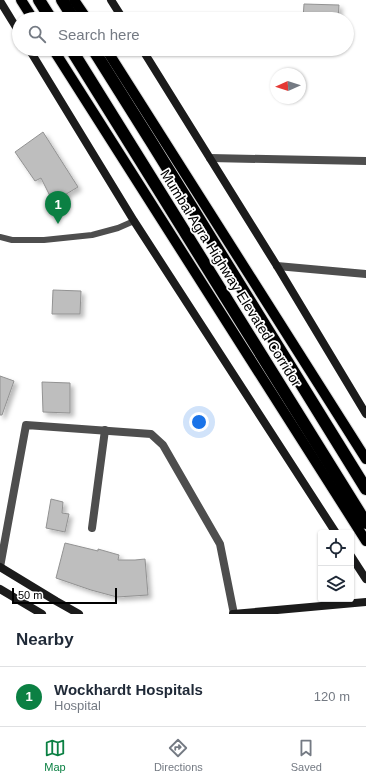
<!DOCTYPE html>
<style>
:root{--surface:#fff;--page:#f6f6f7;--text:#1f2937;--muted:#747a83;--line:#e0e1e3;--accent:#0b8043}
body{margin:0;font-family:Arial,sans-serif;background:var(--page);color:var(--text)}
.controls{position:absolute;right:12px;bottom:12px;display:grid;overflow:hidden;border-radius:4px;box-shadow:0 1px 3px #0004}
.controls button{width:36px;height:36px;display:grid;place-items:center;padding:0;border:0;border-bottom:1px solid var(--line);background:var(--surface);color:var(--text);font:20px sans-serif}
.compass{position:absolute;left:270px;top:68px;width:36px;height:36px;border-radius:50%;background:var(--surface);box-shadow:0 1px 3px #0004;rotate:267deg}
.scale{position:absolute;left:12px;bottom:10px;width:105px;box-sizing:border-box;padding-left:4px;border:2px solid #000;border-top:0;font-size:11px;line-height:14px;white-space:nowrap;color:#000;-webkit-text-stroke:3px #fff;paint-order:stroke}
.you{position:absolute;left:199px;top:422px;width:14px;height:14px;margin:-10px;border:3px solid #fff;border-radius:50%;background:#1a73e8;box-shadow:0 0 0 6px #1a73e833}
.badge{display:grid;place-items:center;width:26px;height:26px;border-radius:50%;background:var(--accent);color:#fff;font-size:13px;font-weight:700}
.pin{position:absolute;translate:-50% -33px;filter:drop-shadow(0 1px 2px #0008)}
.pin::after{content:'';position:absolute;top:21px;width:14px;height:12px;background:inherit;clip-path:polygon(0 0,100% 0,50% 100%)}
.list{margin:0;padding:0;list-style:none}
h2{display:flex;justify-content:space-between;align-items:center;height:52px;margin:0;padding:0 16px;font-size:17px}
h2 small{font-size:13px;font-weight:400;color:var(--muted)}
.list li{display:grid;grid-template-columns:26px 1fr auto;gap:12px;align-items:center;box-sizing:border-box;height:60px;padding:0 16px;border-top:1px solid var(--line)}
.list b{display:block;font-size:15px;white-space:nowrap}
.list p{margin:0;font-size:13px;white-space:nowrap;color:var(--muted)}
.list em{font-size:13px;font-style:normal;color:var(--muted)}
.icon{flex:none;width:22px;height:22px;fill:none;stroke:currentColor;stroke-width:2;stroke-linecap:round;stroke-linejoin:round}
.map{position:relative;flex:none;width:366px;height:614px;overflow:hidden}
.search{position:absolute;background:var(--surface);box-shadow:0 1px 3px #0004;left:12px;right:12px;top:12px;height:44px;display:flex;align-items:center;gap:10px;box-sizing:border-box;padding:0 14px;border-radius:22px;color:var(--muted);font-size:15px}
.sheet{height:112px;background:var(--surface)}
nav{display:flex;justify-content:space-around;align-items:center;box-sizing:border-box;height:56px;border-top:1px solid var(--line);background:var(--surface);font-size:11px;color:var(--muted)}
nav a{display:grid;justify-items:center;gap:2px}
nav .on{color:var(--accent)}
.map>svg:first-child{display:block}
.building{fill:#bebebe;stroke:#929292;filter:url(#shadow)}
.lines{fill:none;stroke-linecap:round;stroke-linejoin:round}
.primary-casing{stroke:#dbdbdb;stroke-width:12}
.highway-casing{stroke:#dbdbdb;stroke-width:14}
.lane{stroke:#4e4e4e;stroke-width:6}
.street{stroke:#4e4e4e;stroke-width:8}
.secondary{stroke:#1b1b1b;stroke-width:8}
.primary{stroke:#000;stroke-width:10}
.highway{stroke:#000;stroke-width:12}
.labels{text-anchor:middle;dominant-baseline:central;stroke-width:3.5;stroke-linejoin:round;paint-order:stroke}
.street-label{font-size:14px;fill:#000;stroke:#fff}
</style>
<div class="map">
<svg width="366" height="614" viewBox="0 0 366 614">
<defs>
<filter id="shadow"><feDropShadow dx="3.5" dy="3.5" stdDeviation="2" flood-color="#0004"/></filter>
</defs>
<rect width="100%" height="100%" fill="#fff"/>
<g class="building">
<path d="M304,4L339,5L338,19H303Z"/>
<path d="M43,132L78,187L53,202L41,178L35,181L15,152Z"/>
<path d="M53,290L81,291L80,314H52Z"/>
<path d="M0,376L14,381L2,415H0Z"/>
<path d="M42,382L70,383V413L43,412Z"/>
<path d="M51,499L63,502L62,513L69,514L65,532L46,528Z"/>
<path d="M65,543L98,551V549L119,555L118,560H135L145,559L148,595L117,597L91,590L56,578Z"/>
</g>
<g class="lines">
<g class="primary-casing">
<g id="primary">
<path d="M21,0L33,19"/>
<path d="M74,0L87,19"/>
<path d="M53,49L366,541"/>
<path d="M106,49L366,459"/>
</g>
</g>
<g class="highway-casing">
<g id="highway">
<path d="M39,0L51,19"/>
<path d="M62,0L74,19"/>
<path d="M71,49L366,523"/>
<path d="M93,49L152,143L366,489"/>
</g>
</g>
<path class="lane" d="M0,237L12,240H44L92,235L118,228L134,221"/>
<g class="street">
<path d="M210,158L366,161"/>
<path d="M277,266L366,274"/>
<path d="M92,528L105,430"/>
<path d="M0,567L26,425L151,434L163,445L220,544L234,614"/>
</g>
<g class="secondary">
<path d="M111,0L123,19"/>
<path d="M0,1L19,32"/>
<path d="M29,49L134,221L336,533"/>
<path d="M142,49L277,266L366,414"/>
<path d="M351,556L366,579"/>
<path d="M0,567L56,601L79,614"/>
<path d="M0,589L42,614"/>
<path d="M233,614L366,602"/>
</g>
<use href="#primary" class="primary"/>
<use href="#highway" class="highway"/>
</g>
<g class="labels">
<g class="street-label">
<text transform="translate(231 278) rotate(58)">Mumbai Agra Highway Elevated Corridor</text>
</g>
</g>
</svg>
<div class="controls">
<button><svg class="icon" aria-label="locate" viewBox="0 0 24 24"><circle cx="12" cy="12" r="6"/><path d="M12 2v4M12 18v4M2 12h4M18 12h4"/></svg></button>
<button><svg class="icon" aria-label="layers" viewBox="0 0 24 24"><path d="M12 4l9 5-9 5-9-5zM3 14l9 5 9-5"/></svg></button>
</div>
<svg class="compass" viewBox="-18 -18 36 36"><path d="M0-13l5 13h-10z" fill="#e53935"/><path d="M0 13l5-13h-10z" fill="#747a83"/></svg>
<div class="scale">50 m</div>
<div class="you"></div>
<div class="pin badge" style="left:58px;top:224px">1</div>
<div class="search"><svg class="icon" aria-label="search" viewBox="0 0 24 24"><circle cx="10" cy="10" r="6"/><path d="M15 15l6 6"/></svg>Search here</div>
</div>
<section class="sheet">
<h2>Nearby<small></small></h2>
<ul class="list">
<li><span class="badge">1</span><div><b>Wockhardt Hospitals</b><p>Hospital</p></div><em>120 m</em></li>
</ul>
</section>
<nav>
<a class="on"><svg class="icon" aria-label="map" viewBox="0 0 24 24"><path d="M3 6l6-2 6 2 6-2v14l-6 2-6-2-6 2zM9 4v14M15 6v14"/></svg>Map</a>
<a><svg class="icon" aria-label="directions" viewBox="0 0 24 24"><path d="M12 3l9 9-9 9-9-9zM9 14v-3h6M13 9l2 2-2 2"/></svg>Directions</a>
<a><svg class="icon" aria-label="saved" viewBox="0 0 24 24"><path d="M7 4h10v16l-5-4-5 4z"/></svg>Saved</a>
</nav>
